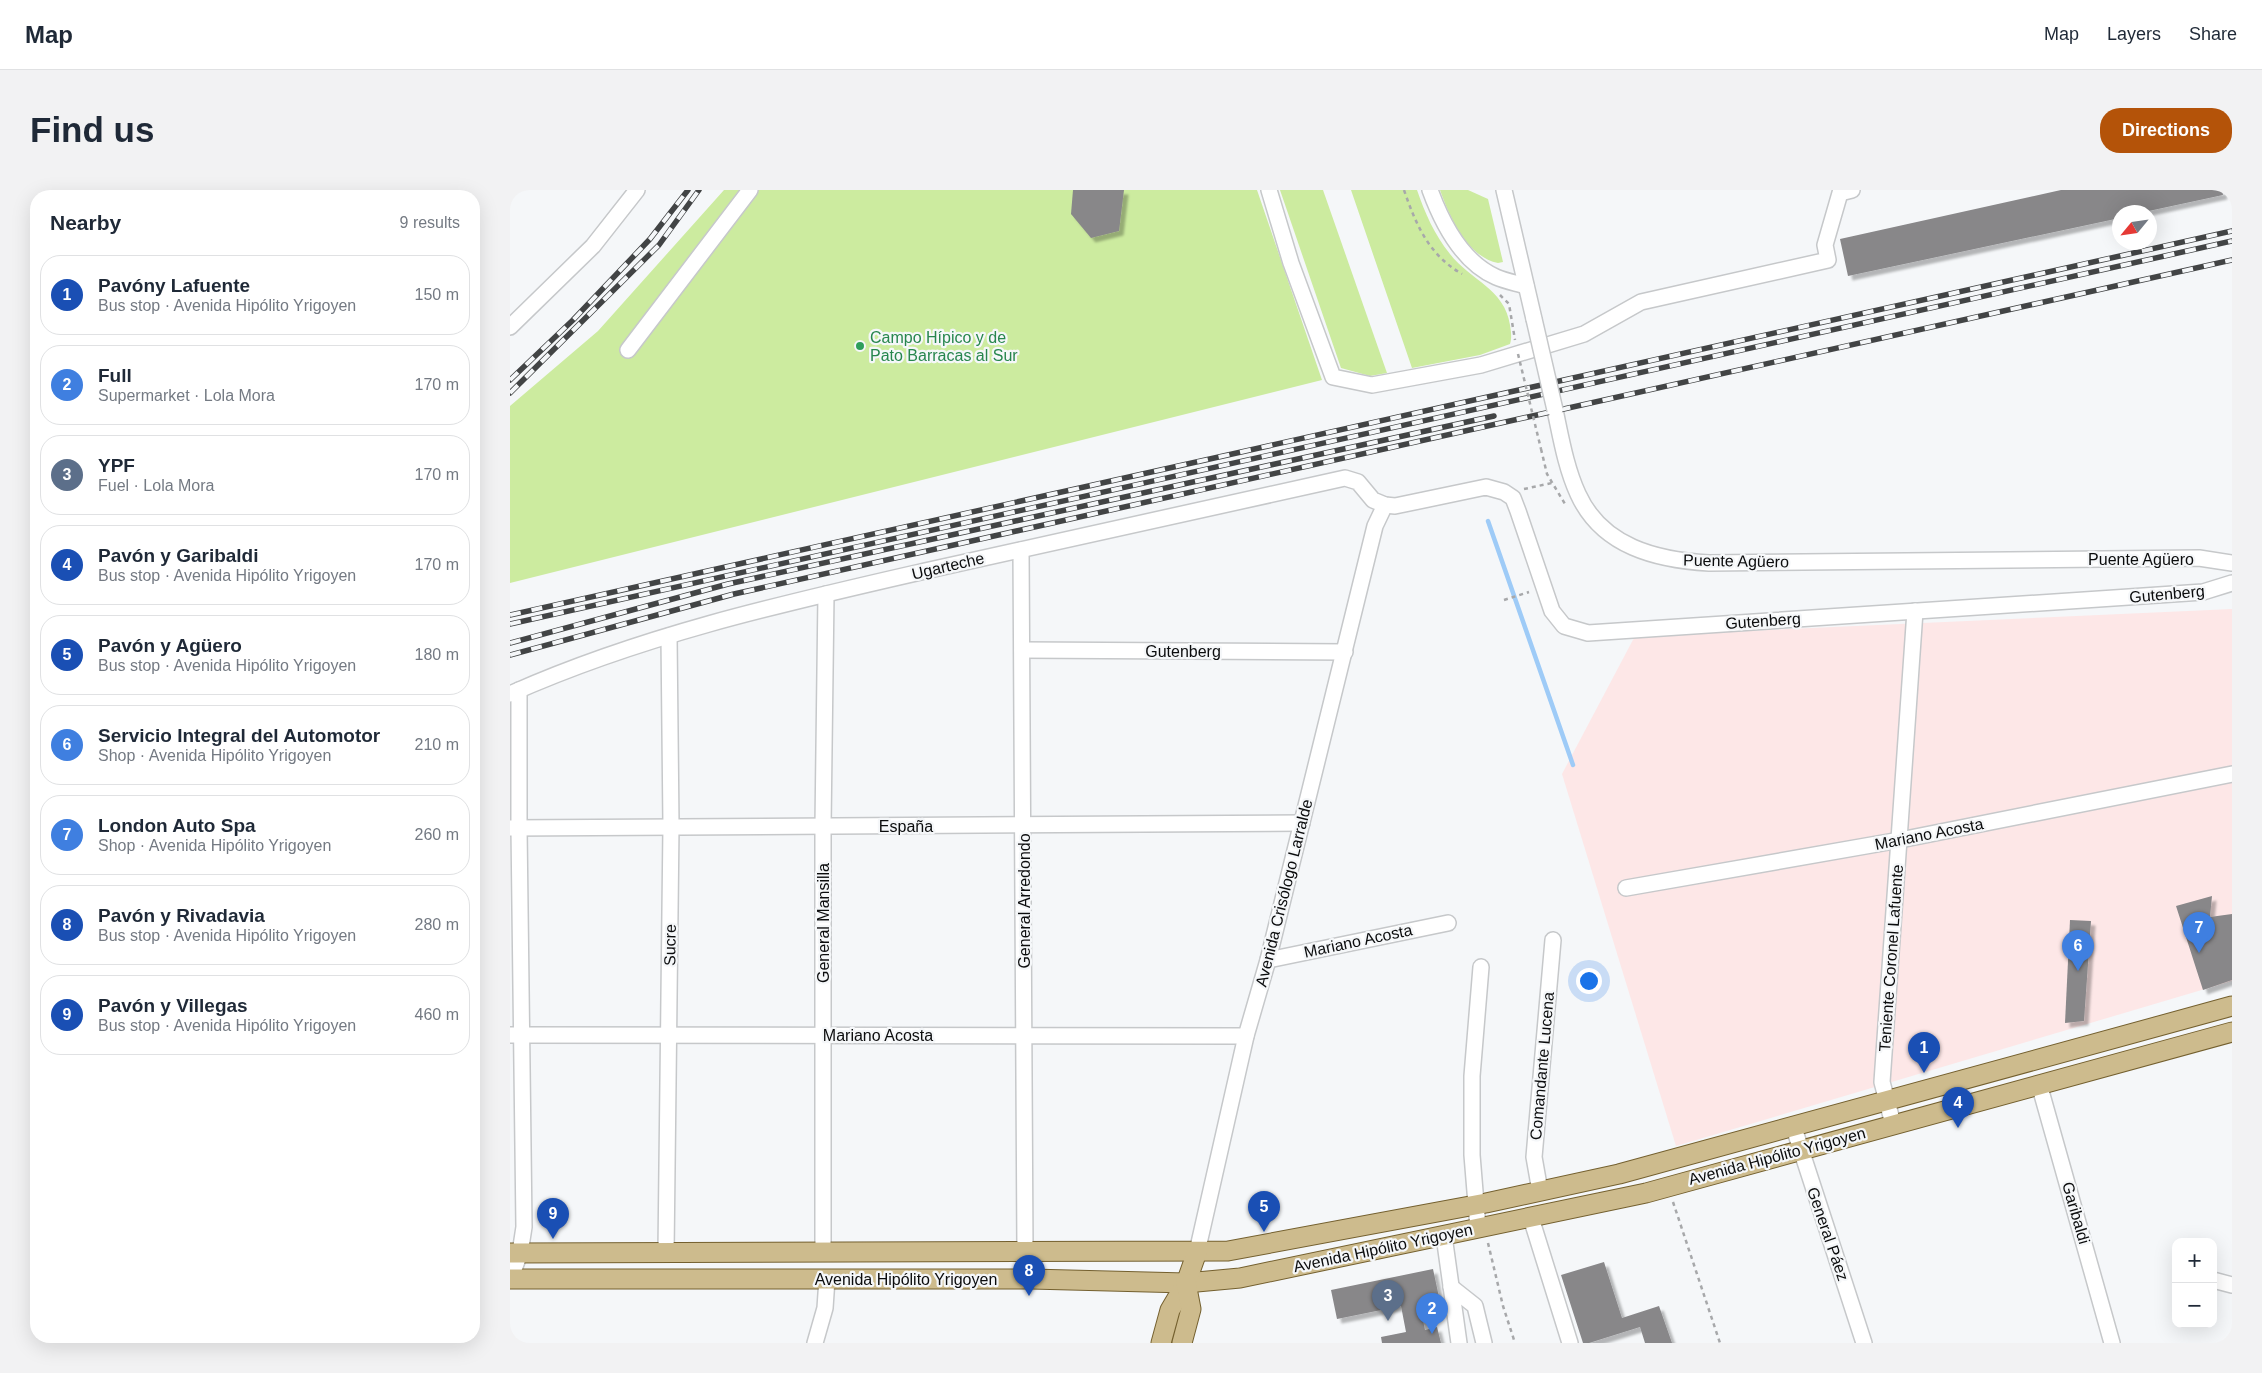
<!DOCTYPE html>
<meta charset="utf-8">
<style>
:root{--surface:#fff;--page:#f2f2f3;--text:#1f2937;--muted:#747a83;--line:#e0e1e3;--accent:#b45309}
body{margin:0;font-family:Helvetica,sans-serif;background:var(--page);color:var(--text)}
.controls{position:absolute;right:15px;bottom:15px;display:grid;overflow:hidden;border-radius:10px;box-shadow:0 5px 20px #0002}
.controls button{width:45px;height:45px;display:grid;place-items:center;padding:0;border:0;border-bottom:1px solid var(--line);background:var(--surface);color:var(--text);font:25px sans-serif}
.compass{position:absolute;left:1602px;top:15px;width:45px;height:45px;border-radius:50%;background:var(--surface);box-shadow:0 5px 20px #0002;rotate:241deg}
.you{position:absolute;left:1078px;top:790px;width:18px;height:18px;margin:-12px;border:4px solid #fff;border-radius:50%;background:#1a73e8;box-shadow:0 0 0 8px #1a73e833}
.badge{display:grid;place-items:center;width:32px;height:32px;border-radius:50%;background:var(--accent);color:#fff;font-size:16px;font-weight:700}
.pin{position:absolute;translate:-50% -41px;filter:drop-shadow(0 1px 2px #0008)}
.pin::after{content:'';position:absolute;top:26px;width:18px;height:15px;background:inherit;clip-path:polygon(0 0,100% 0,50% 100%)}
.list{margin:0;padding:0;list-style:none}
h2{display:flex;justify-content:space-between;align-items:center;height:65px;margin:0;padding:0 20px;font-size:21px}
h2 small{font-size:16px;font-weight:400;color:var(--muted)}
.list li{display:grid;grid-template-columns:32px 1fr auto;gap:15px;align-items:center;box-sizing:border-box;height:80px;margin:0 10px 10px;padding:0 10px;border:1px solid var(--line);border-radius:20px}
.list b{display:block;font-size:19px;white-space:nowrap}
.list p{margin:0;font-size:16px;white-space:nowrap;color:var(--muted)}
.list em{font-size:16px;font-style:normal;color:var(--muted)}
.map{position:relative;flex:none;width:1722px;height:1153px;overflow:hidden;border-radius:20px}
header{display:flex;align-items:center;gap:30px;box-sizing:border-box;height:70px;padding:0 25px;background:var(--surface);border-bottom:1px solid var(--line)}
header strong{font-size:24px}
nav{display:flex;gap:28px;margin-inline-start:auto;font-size:18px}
.intro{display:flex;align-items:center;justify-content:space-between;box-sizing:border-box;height:120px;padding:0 30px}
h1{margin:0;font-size:35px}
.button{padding:12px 22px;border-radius:20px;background:var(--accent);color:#fff;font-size:18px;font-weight:700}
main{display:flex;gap:30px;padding:0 30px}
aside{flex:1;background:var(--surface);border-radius:20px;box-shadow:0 5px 20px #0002}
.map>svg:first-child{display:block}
.commercial{fill:#fde7e7}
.green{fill:#cceb9f}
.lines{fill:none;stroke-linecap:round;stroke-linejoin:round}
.stream{stroke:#9ecbf7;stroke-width:4.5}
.building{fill:#888789;filter:url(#shadow)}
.minor-casing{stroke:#c6c8ca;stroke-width:18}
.major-casing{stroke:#74602f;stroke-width:21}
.path{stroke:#a7a8aa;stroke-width:2.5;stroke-dasharray:4 4;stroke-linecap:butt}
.minor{stroke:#fff;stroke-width:15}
.major{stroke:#cdbb8d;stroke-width:19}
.rail-casing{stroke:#424445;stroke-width:5.5}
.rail{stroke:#f5f7f9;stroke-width:4;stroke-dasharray:11;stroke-linecap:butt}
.minor-bridge-casing{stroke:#c6c8ca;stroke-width:18;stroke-linecap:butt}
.path-bridge{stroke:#a7a8aa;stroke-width:2.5;stroke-dasharray:4 4;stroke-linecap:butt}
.minor-bridge{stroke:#fff;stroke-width:15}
.leisure-dot{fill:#2e9e5b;stroke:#f5f7f9;stroke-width:2}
.labels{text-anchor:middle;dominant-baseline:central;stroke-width:4.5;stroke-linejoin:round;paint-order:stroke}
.leisure-label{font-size:16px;fill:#27864d;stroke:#f5f7f9;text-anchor:start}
.street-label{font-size:16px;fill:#0b0c0d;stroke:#f5f7f9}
</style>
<header>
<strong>Map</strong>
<nav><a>Map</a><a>Layers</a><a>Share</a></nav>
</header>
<div class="intro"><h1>Find us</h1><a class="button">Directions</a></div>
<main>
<aside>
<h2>Nearby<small>9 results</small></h2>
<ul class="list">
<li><span class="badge" style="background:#1a4fb4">1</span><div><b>Pavóny Lafuente</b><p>Bus stop · Avenida Hipólito Yrigoyen</p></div><em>150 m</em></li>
<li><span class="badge" style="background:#3f7fe0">2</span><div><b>Full</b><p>Supermarket · Lola Mora</p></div><em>170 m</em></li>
<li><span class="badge" style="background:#5c6f8a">3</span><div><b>YPF</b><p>Fuel · Lola Mora</p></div><em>170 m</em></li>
<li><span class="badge" style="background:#1a4fb4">4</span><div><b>Pavón y Garibaldi</b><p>Bus stop · Avenida Hipólito Yrigoyen</p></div><em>170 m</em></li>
<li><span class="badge" style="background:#1a4fb4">5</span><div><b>Pavón y Agüero</b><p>Bus stop · Avenida Hipólito Yrigoyen</p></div><em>180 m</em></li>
<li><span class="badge" style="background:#3f7fe0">6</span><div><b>Servicio Integral del Automotor</b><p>Shop · Avenida Hipólito Yrigoyen</p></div><em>210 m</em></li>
<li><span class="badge" style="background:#3f7fe0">7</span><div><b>London Auto Spa</b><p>Shop · Avenida Hipólito Yrigoyen</p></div><em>260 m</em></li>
<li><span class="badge" style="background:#1a4fb4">8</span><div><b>Pavón y Rivadavia</b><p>Bus stop · Avenida Hipólito Yrigoyen</p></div><em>280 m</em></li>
<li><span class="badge" style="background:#1a4fb4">9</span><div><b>Pavón y Villegas</b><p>Bus stop · Avenida Hipólito Yrigoyen</p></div><em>460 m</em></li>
</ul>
</aside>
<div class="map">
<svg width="1722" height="1153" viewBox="0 0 1722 1153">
<defs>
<filter id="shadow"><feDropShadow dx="4.5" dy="4.5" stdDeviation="1" flood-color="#0004"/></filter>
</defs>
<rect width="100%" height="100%" fill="#f5f7f9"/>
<path class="commercial" d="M1722,419V791L1166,956L1052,584L1125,446Z"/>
<g class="green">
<path d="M214,0H747L812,190L0,393V216L88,141Z"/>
<path d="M770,0H813L877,183L860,186L831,178Z"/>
<path d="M841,0H907C915,23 924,44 940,64C960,90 995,99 1000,135C1001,142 1002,147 1000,154L970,165L902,178Z"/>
<path d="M930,0H958L978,9L993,72L988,73C957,67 939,26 930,0Z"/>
</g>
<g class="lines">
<path class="stream" d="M978,331L1063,575"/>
</g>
<g class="building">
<path d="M563,0H614L609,41L581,48L561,24Z"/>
<path d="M1551,0H1712L1713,5L1634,22H1610V28L1338,86L1330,49Z"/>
<path d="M1702,706L1700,727L1722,724V790L1693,800L1666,716Z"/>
<path d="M1560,730L1581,731L1574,831L1555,833Z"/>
<path d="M1094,1072L1112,1128L1149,1116L1162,1153H1135L1130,1137L1079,1153H1073L1051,1085Z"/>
<path d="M923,1079L929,1107L909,1111L915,1140L927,1137L931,1153H872L871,1147L896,1142L891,1116L827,1129L821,1100Z"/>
</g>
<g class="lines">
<g class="minor-casing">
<g id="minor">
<path d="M759,0L781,73L823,187L862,195L971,175L1074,144L1131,112L1318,70L1315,55L1330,3L1342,0"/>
<path d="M920,0C932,33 952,72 986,87C995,91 1006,93 1016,96"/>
<path d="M994,0L1024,129"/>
<path d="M0,137L83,56L127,0"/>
<path d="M118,160L240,0"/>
<path d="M1045,220C1051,248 1056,278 1068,304C1092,357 1147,370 1199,373L1689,368L1722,373"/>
<path d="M511,360L515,1061"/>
<path d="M512,460L835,462"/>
<path d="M0,504C132,445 275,413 415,381C555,350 695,319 835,288L848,292L863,310L875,315L885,316L976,297L994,302L1003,308L1008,321L1042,421L1054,436L1078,443L1693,402L1722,393"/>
<path d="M0,638L792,633"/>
<path d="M1116,698L1390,650L1722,584"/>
<path d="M758,770L938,733"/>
<path d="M0,845L736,846"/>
<path d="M1529,894L1602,1153"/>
<path d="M1383,934L1372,892L1405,421"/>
<path d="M1283,935L1354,1153"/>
<path d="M1030,1001L1024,967L1043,750"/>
<path d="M1021,1028L1060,1153"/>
<path d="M968,1038L962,965V886L971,777"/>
<path d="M934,1046L949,1153"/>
<path d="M687,1062L736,846L758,770L865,336L875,315"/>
<path d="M156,1063L161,636L159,446"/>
<path d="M313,1063V636L316,404"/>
<path d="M0,1090L10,1063L14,1037L9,638V500"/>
<path d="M1703,1090L1722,1095"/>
<path d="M941,1097L965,1116L974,1153"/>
<path d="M305,1153L315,1118L317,1089"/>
</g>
</g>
<g class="major-casing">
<g id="major">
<path d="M0,1063L718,1061L976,1013L1109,984L1722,816"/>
<path d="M0,1089H521L676,1093L730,1088L1136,1003L1722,842"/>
<path d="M651,1153L660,1120L676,1093L687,1062"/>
<path d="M672,1153L681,1119L676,1093"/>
</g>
</g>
<g class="path">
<path d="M894,0C906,35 919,65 952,84"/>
<path d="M990,105L999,114L1005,150"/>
<path d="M1031,259L1037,284L1055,314"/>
<path d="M1014,299L1042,293"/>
<path d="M994,410L1019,402"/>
<path d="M1163,1012L1210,1153"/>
<path d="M978,1053L993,1116L1005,1153"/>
</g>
<use href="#minor" class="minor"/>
<use href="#major" class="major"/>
<g class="rail-casing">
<g id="rail">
<path d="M0,190L63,130L140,49L178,0"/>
<path d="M0,203L149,55L189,0"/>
<path d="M0,425L1722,41"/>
<path d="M0,434L1722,51"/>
<path d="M0,453L218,394L984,226"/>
<path d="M0,465L224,404L1722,70"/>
</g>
</g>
<use href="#rail" class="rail"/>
<g class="minor-bridge-casing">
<path id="minor-bridge" d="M1024,129L1045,220"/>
</g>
<path class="path-bridge" d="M1008,164L1031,259"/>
<use href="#minor-bridge" class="minor-bridge"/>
</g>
<circle class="leisure-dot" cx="350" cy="156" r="5"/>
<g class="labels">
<g class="leisure-label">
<text x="360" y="147">Campo Hípico y de<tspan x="360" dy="18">Pato Barracas al Sur</tspan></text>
</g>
<g class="street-label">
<text x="1631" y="369">Puente Agüero</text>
<text transform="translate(1226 371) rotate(1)">Puente Agüero</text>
<text transform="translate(438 376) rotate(-13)">Ugarteche</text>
<text transform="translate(1657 404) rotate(-5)">Gutenberg</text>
<text transform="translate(1253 431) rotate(-4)">Gutenberg</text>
<text x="673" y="461">Gutenberg</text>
<text x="396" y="636">España</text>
<text transform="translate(1419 644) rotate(-11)">Mariano Acosta</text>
<text transform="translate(774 703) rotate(-76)">Avenida Crisólogo Larralde</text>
<text transform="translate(514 711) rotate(-90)">General Arredondo</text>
<text transform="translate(313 733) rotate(-90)">General Mansilla</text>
<text transform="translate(848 751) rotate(-12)">Mariano Acosta</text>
<text transform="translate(160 755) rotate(-89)">Sucre</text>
<text transform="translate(1381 768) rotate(-86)">Teniente Coronel Lafuente</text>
<text x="368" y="845">Mariano Acosta</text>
<text transform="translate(1032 876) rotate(-85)">Comandante Lucena</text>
<text transform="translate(1267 966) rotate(-15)">Avenida Hipólito Yrigoyen</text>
<text transform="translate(1566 1023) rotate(74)">Garibaldi</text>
<text transform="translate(1318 1044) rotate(71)">General Páez</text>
<text transform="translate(873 1058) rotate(-12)">Avenida Hipólito Yrigoyen</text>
<text x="396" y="1089">Avenida Hipólito Yrigoyen</text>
</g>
</g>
</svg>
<div class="controls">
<button>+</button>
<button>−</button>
</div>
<svg class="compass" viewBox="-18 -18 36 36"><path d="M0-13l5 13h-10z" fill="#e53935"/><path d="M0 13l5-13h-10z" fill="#747a83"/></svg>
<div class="you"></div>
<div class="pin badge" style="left:1414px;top:883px;background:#1a4fb4">1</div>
<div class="pin badge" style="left:922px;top:1144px;background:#3f7fe0">2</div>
<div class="pin badge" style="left:878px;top:1131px;background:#5c6f8a">3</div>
<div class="pin badge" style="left:1448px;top:938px;background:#1a4fb4">4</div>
<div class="pin badge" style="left:754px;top:1042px;background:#1a4fb4">5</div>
<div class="pin badge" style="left:1568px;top:781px;background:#3f7fe0">6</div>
<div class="pin badge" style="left:1689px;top:763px;background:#3f7fe0">7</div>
<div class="pin badge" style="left:519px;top:1106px;background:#1a4fb4">8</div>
<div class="pin badge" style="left:43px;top:1049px;background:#1a4fb4">9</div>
</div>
</main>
